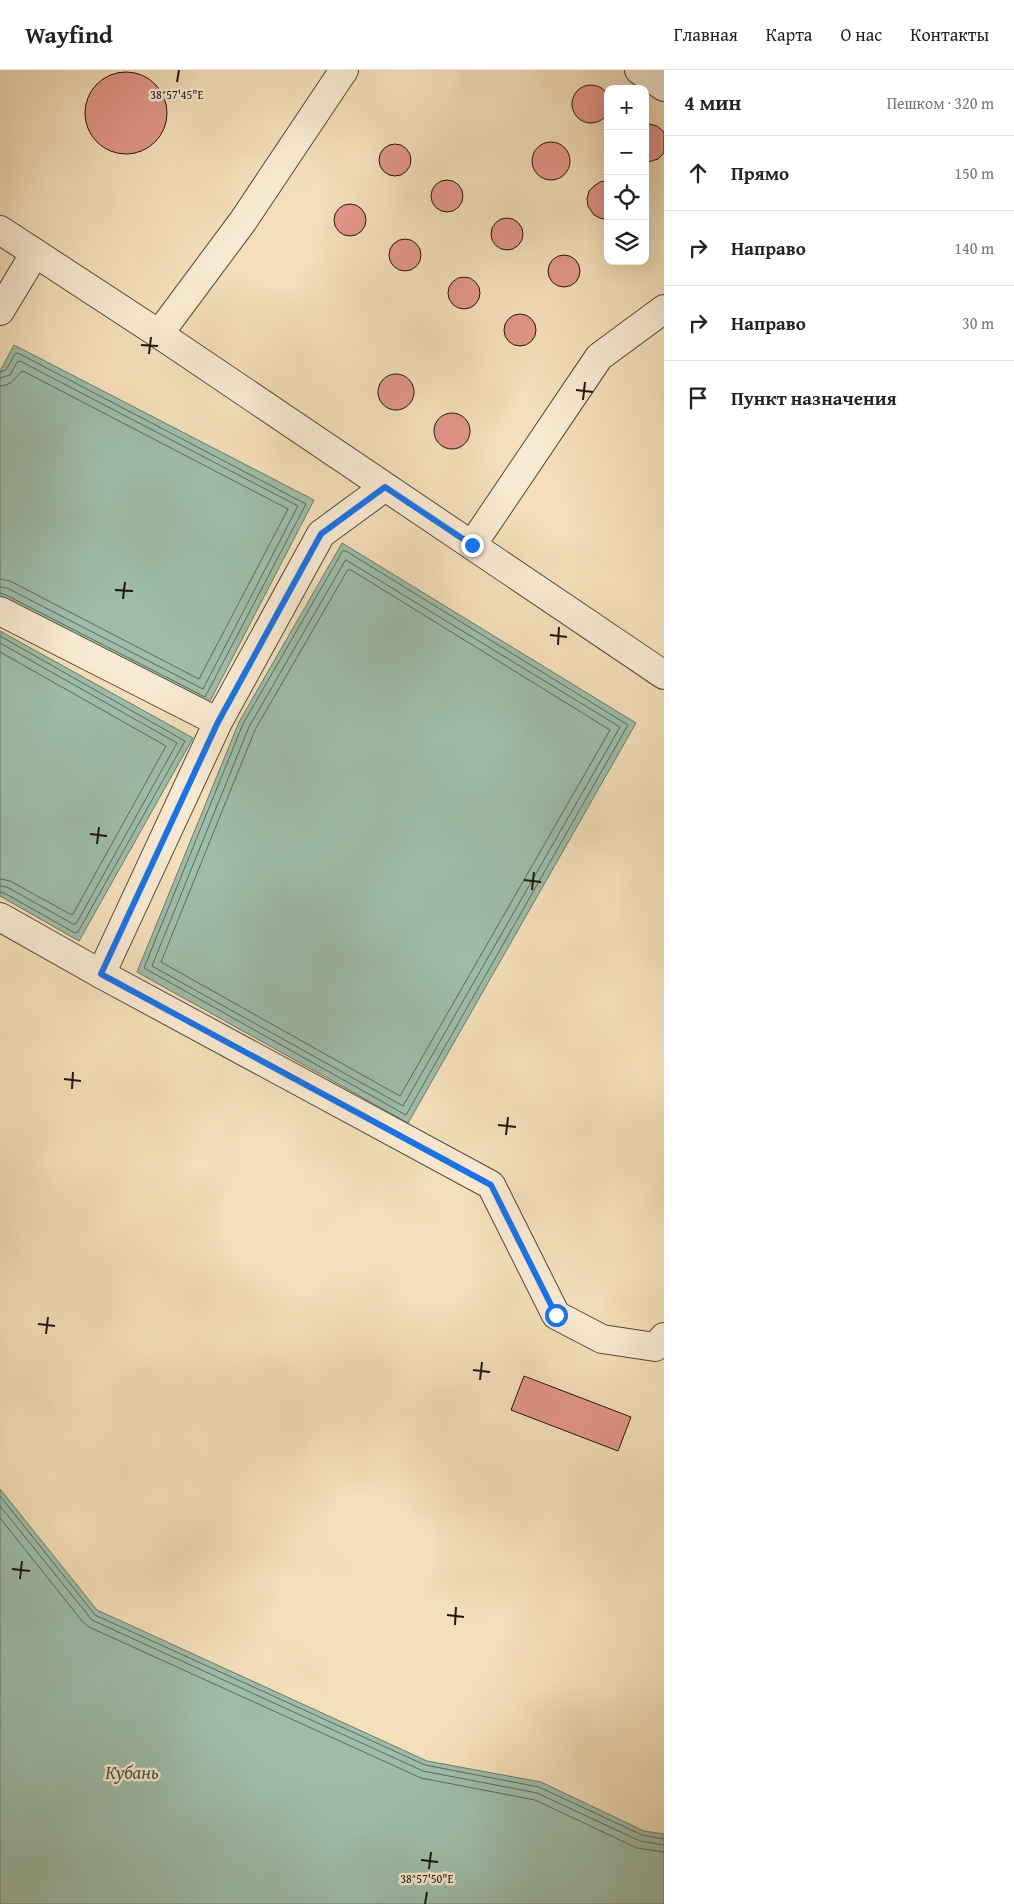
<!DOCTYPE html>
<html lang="ru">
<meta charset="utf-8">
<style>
:root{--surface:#fff;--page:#f2f2f2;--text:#222;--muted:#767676;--line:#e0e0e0}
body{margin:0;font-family:"Gentium Book Plus",serif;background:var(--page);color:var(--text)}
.controls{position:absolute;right:15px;top:15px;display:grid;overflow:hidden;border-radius:10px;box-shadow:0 5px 20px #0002}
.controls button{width:45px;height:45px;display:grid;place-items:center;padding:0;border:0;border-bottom:1px solid var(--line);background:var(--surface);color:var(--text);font:25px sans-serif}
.stop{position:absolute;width:15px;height:15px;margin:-11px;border:4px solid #1a73e8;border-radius:50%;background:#fff}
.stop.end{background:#1a73e8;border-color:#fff;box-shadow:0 1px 5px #0008}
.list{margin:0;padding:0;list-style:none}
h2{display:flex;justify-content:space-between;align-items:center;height:65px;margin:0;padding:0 20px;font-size:21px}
h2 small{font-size:16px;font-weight:400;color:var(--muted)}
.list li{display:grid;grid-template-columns:32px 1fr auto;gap:15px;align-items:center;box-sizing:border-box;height:75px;padding:0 20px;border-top:1px solid var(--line)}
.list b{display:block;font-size:19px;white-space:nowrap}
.list em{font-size:16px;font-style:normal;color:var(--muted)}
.icon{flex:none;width:28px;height:28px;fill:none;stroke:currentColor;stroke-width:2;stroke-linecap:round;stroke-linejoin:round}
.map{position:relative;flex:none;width:664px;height:1834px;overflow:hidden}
header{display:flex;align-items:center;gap:30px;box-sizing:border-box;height:70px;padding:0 25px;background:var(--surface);border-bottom:1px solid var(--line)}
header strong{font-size:24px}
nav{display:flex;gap:28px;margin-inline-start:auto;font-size:18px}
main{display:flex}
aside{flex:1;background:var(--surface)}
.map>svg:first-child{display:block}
.water{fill:#9dbda9;stroke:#6b7a6b}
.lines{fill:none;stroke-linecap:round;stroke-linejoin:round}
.shore{stroke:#5e695b;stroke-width:1}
.building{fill:#e39689;stroke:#1f150d}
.minor-casing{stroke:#544838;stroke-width:30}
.minor{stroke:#f8ead2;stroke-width:28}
.route{stroke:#1a73e8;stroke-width:6}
.ticks{fill:none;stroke:#1f150d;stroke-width:2}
.labels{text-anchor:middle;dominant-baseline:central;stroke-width:5;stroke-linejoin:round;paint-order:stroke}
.water-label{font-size:19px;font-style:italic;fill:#4b5044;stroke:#f8ead2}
.ticks-label{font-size:12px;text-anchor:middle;fill:#1f150d;stroke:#f8ead2;stroke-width:5;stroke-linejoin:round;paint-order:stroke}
</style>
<header>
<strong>Wayfind</strong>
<nav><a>Главная</a><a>Карта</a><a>О нас</a><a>Контакты</a></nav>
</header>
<main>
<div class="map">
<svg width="664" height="1834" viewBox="0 0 664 1834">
<rect width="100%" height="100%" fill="#f4dfba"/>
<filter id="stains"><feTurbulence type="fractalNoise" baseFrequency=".004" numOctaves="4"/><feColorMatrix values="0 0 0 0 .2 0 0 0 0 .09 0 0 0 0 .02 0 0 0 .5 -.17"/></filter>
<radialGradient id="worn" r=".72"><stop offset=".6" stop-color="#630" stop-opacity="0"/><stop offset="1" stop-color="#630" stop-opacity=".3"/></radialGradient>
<g class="water">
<path d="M14,275L314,430L208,635L0,527V301Z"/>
<path d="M342,473L636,653L408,1053L137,902L239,652Z"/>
<path d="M0,561L193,668L79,871L0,826Z"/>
<path d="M0,1419L97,1540L427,1691L541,1712L644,1761L664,1764V1834H0Z"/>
</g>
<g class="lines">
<g class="shore">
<path d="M0,302L6,300L15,284L18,283L306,434L205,627L4,524L0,523"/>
<path d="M0,308L10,305L17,292L20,291L298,436L203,619L7,518L0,517"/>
<path d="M0,316C15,315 14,306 23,301L288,439L199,609L10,511L0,509"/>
<path d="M343,481H346L628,655L406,1045L144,898L243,654Z"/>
<path d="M346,490L620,657L403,1036L152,896L249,657Z"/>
<path d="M348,500H351L610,660L400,1026L161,892L255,660Z"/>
<path d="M0,566L185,671L78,862L75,863L4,823L0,822"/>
<path d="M0,573L177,673L76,854H73L7,817L0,816"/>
<path d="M0,582L166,676L73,844H70L10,811L0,809"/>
<path d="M0,1426L95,1545L425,1695L539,1717L642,1765L664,1769"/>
<path d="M0,1436L92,1550L423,1701L537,1723L640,1771L664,1775"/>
<path d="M0,1448L82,1551L89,1557L421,1708L535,1730L637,1778L664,1782"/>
</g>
</g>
<g class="building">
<circle cx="126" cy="43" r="41"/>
<circle cx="591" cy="34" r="19"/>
<path d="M645,53L657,56L664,62V83L658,89L648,92H645Z"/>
<circle cx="551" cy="91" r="19"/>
<circle cx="395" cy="90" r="16"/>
<circle cx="447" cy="126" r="16"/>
<path d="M606,111H608V150L600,148L594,145L588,136L587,129L589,121L594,116L600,112Z"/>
<circle cx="350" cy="150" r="16"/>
<circle cx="507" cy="164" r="16"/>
<circle cx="405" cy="185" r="16"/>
<circle cx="564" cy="201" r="16"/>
<circle cx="464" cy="223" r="16"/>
<circle cx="520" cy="260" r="16"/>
<circle cx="396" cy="322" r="18"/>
<circle cx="452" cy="361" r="18"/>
<path d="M524,1306L631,1347L618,1381L511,1340Z"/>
</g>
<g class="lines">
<g class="minor-casing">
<g id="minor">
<path d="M639,0L664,17"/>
<path d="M0,160L159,264L664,605"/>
<path d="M0,241L35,183"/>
<path d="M159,264L243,151L344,0"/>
<path d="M472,475L599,287L664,239"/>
<path d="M0,541L218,652"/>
<path d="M0,847L101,904L491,1115L556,1245L602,1269L655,1277L664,1267"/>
<path d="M101,904L218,652L321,464L385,417"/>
</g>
</g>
<use href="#minor" class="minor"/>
</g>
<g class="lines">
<path class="route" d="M472,475L385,417L321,464L218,652L101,904L491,1115L556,1245"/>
</g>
<path class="ticks" d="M177,12L179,0M141,275L158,276M149,284L151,267M576,320L593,322M583,330L585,312M115,520L133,521M123,529L125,512M550,565L567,567M558,575L559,557M90,764L107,766M97,774L99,757M524,810L541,812M532,820L534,802M64,1009L81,1011M72,1019L73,1002M498,1055L516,1057M506,1065L508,1047M38,1254L55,1256M46,1264L48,1247M473,1300L490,1302M480,1310L482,1292M12,1499L30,1501M20,1509L22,1491M447,1545L464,1547M455,1555L456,1537M421,1790L438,1792M429,1799L431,1782M425,1834L427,1822"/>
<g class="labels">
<g class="water-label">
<text x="132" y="1702">Кубань</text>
</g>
</g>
<g class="ticks-label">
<text x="177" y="29">38°57'45"E</text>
<text x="427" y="1813">38°57'50"E</text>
</g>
<rect width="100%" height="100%" filter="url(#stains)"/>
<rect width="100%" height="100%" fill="url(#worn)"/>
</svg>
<div class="controls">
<button>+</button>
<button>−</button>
<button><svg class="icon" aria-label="locate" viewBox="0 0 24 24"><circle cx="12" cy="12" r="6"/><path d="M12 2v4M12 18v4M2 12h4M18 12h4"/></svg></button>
<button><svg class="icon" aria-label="layers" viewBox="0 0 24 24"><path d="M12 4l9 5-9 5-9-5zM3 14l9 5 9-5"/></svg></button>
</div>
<div class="stop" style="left:556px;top:1245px"></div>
<div class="stop end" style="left:472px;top:475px"></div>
</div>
<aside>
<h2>4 мин<small>Пешком · 320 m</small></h2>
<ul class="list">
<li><svg class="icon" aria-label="ahead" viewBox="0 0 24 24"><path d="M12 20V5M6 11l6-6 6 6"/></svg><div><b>Прямо</b></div><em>150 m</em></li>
<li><svg class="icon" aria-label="right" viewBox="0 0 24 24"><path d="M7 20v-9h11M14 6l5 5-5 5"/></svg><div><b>Направо</b></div><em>140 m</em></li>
<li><svg class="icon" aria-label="right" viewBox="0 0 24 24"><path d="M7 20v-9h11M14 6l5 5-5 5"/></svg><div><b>Направо</b></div><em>30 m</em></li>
<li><svg class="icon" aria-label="arrive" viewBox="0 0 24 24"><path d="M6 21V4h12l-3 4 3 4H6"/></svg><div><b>Пункт назначения</b></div></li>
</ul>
</aside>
</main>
